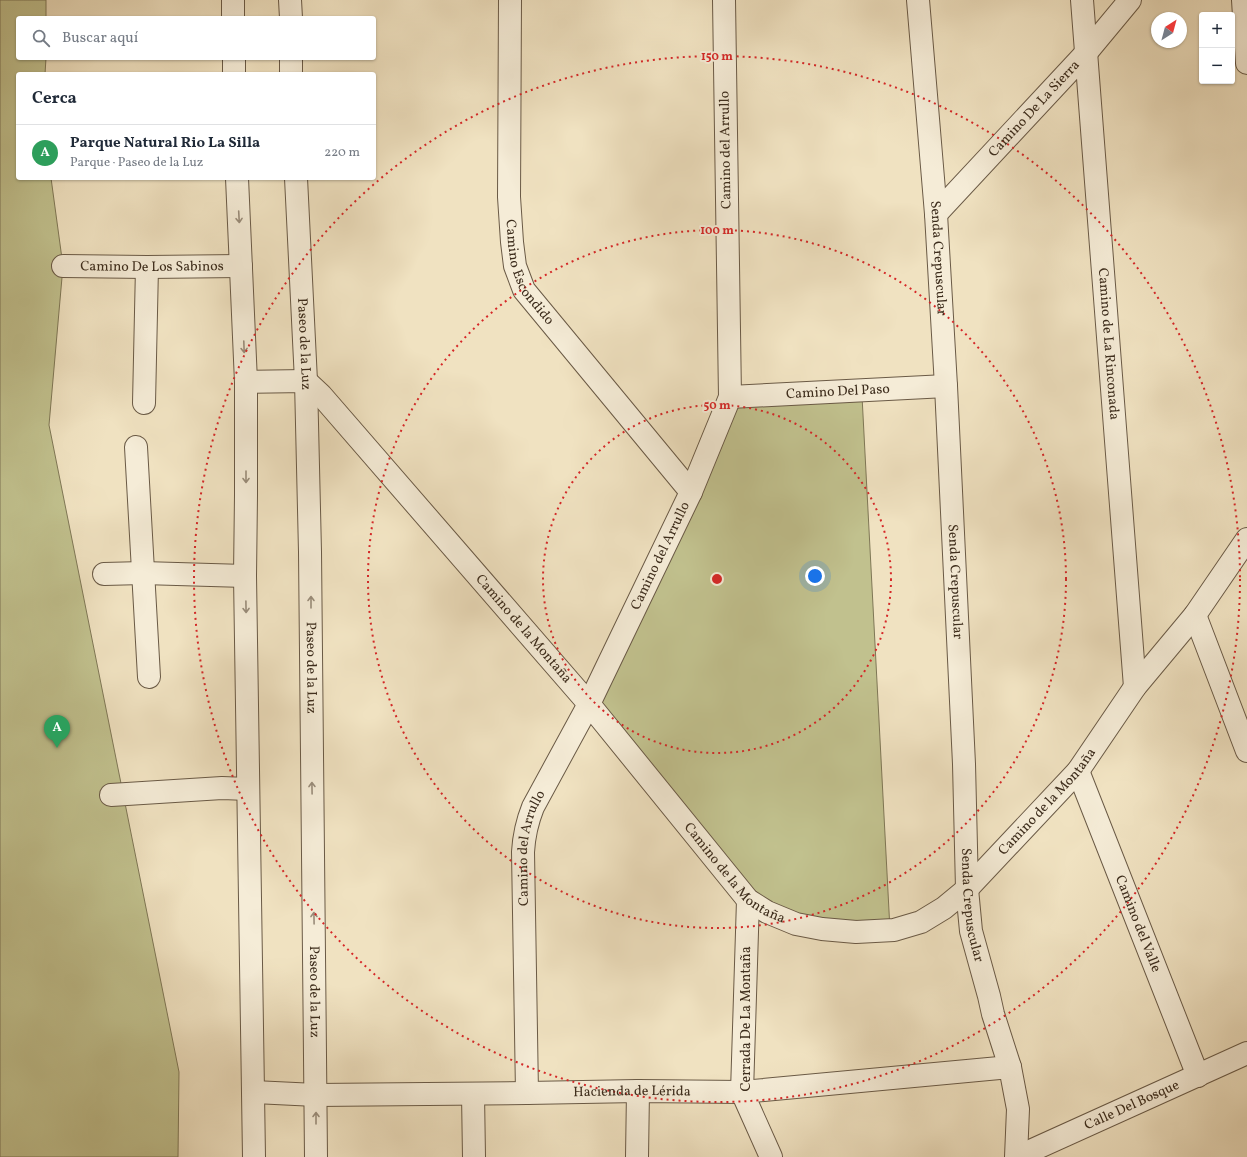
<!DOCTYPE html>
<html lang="es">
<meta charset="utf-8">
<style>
:root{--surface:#fff;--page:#f6f6f7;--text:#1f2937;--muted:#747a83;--line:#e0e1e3;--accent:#2563eb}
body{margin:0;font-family:Vollkorn,serif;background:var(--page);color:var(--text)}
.controls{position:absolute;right:12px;top:12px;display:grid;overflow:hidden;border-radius:4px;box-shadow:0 1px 3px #0004}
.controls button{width:36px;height:36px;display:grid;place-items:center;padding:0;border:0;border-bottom:1px solid var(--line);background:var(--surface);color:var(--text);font:20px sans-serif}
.compass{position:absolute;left:1151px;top:12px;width:36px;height:36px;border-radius:50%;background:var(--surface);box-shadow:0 1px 3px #0004;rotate:36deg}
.you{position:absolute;left:815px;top:576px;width:14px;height:14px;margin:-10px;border:3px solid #fff;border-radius:50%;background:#1a73e8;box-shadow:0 0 0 6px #1a73e833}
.badge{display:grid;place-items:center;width:26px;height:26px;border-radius:50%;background:var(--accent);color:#fff;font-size:13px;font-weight:700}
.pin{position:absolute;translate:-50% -33px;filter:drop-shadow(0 1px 2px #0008)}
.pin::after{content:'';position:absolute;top:21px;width:14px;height:12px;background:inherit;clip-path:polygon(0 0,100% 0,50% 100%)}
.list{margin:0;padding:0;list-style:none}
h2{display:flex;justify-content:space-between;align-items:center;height:52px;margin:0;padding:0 16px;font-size:17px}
h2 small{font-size:13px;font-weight:400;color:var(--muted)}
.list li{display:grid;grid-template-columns:26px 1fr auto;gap:12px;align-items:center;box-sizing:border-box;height:56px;padding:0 16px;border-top:1px solid var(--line)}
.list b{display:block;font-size:15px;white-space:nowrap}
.list p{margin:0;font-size:13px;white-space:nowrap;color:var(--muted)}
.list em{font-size:13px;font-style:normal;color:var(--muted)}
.icon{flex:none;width:22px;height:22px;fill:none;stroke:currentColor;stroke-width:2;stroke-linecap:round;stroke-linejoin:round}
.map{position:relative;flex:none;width:1247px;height:1157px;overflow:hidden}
.search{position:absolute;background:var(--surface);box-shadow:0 1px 3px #0004;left:16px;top:16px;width:360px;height:44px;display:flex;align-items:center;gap:10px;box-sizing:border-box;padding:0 14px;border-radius:4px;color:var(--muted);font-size:15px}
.panel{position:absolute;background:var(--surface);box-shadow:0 1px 3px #0004;left:16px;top:72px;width:360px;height:108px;border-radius:4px}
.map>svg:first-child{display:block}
.green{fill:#c1c18e;stroke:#7f7756}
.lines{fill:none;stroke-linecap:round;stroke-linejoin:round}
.minor-casing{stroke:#6a5a46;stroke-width:24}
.minor{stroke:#f5ecd7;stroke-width:22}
.oneway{stroke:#998c7a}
.ring{fill:none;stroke:#d62828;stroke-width:2;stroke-dasharray:2 4}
.labels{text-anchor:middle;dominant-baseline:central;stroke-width:4;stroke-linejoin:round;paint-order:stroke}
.street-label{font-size:14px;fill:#3d2d1d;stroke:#f5ecd7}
.centre{fill:#d62828;stroke:#f5ecd7;stroke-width:2}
.ring-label{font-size:12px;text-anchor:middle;font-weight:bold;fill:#d62828;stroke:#f5ecd7;stroke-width:4;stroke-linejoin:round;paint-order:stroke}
</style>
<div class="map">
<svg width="1247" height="1157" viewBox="0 0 1247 1157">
<rect width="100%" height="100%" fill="#f0e2c1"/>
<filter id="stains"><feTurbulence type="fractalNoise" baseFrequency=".005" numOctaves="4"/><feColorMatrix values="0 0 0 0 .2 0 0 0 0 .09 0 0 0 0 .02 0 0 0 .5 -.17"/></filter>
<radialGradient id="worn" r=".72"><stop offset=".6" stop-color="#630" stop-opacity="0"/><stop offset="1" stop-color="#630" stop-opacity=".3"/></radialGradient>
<g class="green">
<path d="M0,0H46V18H18V58H46L45,74H18V178H51L63,266L49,425L179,1072L178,1157H0Z"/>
<path d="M862,396L890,930L767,912L589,704L730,397Z"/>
</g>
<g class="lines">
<g class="minor-casing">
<g id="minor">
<path d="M233,0V18"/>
<path d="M290,0L291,18"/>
<path id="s1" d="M510,0L509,197L512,242L515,266L524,290L691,492"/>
<path id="s2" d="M918,0L936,214L946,386L964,764L967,889L971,931L989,996L993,1014L1010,1067L1018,1109L1016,1157"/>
<path id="s3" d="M1082,0L1135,687"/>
<path d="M1243,0L1247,63"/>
<path d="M234,58V74"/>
<path d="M291,58V74"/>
<path d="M237,178L246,382V495L245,576L254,1157"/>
<path id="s4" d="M296,178L306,381L310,552L316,1157"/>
<path id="s5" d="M936,214L1086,53L1130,0"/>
<path id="s6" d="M63,266L147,267L241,266"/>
<path id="s7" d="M246,382L306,381L321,395L589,704L748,900L767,912L796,924L822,929L856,932L894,930L921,922L944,908L967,889L1078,771L1135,687L1195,615L1247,539"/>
<path id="s8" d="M730,397L946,386"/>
<path d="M144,403L147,267"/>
<path d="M136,447L149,677"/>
<path d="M104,574L143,573L245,576"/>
<path d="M1195,615L1247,751"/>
<path id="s9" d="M1078,771L1198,1076"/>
<path d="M111,795L222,788L248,789"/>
<path d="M748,900L742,1092L771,1157"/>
<path id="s10" d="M253,1092L316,1095L527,1093L638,1091L742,1092L1010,1067"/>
<path id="s11" d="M527,1093L523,852C524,835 527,822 533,807L589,704L691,492L730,397L724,0"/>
<path d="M473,1094L474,1157"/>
<path d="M637,1157L638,1091"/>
<path id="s12" d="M1017,1157L1247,1053"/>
</g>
</g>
<use href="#minor" class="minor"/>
</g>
<defs><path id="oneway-shaft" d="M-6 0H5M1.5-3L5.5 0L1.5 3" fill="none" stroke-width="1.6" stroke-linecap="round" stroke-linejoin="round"/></defs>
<g class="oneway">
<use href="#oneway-shaft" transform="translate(239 217) rotate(87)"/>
<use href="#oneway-shaft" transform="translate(244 347) rotate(88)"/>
<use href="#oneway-shaft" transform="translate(246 477) rotate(90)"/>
<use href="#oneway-shaft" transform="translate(311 602) rotate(-90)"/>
<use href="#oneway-shaft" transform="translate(246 607) rotate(89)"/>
<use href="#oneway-shaft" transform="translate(312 788) rotate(-91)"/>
<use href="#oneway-shaft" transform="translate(314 918) rotate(-91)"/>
<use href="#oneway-shaft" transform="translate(316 1118) rotate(-90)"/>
</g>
<g class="ring">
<circle cx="717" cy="579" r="174"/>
<circle cx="717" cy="579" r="349"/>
<circle cx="717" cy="579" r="523"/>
</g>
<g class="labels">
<g class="street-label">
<text stroke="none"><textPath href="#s5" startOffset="144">Camino De La Sierra</textPath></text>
<text transform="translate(726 150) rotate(-91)">Camino del Arrullo</text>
<text stroke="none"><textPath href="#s2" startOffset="259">Senda Crepuscular</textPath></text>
<text stroke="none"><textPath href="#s6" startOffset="89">Camino De Los Sabinos</textPath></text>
<text stroke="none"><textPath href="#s1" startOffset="277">Camino Escondido</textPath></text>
<text stroke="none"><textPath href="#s4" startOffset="166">Paseo de la Luz</textPath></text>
<text stroke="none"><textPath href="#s3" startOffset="345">Camino de La Rinconada</textPath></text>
<text stroke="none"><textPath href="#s8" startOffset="108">Camino Del Paso</textPath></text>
<text stroke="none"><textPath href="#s11" startOffset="569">Camino del Arrullo</textPath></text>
<text stroke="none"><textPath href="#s2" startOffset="583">Senda Crepuscular</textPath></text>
<text stroke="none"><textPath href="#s7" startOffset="390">Camino de la Montaña</textPath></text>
<text stroke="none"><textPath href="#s4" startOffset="490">Paseo de la Luz</textPath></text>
<text stroke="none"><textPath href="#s7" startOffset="1098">Camino de la Montaña</textPath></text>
<text stroke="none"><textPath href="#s11" startOffset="246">Camino del Arrullo</textPath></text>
<text stroke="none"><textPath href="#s7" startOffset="714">Camino de la Montaña</textPath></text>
<text stroke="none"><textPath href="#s2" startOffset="907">Senda Crepuscular</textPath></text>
<text stroke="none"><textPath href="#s9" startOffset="164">Camino del Valle</textPath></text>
<text stroke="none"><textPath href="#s4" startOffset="814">Paseo de la Luz</textPath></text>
<text transform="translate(746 1019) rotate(-90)">Cerrada De La Montaña</text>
<text stroke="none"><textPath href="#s10" startOffset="379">Hacienda de Lérida</textPath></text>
<text stroke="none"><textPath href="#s12" startOffset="126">Calle Del Bosque</textPath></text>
</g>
</g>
<circle cx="717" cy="579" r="6" class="centre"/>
<g class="ring-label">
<text x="717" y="60">150 m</text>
<text x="717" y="234">100 m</text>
<text x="717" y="409">50 m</text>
</g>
<rect width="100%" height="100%" filter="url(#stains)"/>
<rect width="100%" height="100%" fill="url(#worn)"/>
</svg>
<div class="controls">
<button>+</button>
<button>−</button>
</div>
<svg class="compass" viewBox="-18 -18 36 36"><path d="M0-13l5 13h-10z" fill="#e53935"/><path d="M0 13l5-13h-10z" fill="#747a83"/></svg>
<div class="you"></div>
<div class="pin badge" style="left:57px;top:748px;background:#2e9e5b">A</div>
<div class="search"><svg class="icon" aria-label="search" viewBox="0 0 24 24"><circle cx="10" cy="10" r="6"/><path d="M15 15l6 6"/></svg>Buscar aquí</div>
<section class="panel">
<h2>Cerca<small></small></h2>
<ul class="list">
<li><span class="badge" style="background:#2e9e5b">A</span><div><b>Parque Natural Rio La Silla</b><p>Parque · Paseo de la Luz</p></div><em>220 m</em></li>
</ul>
</section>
</div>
